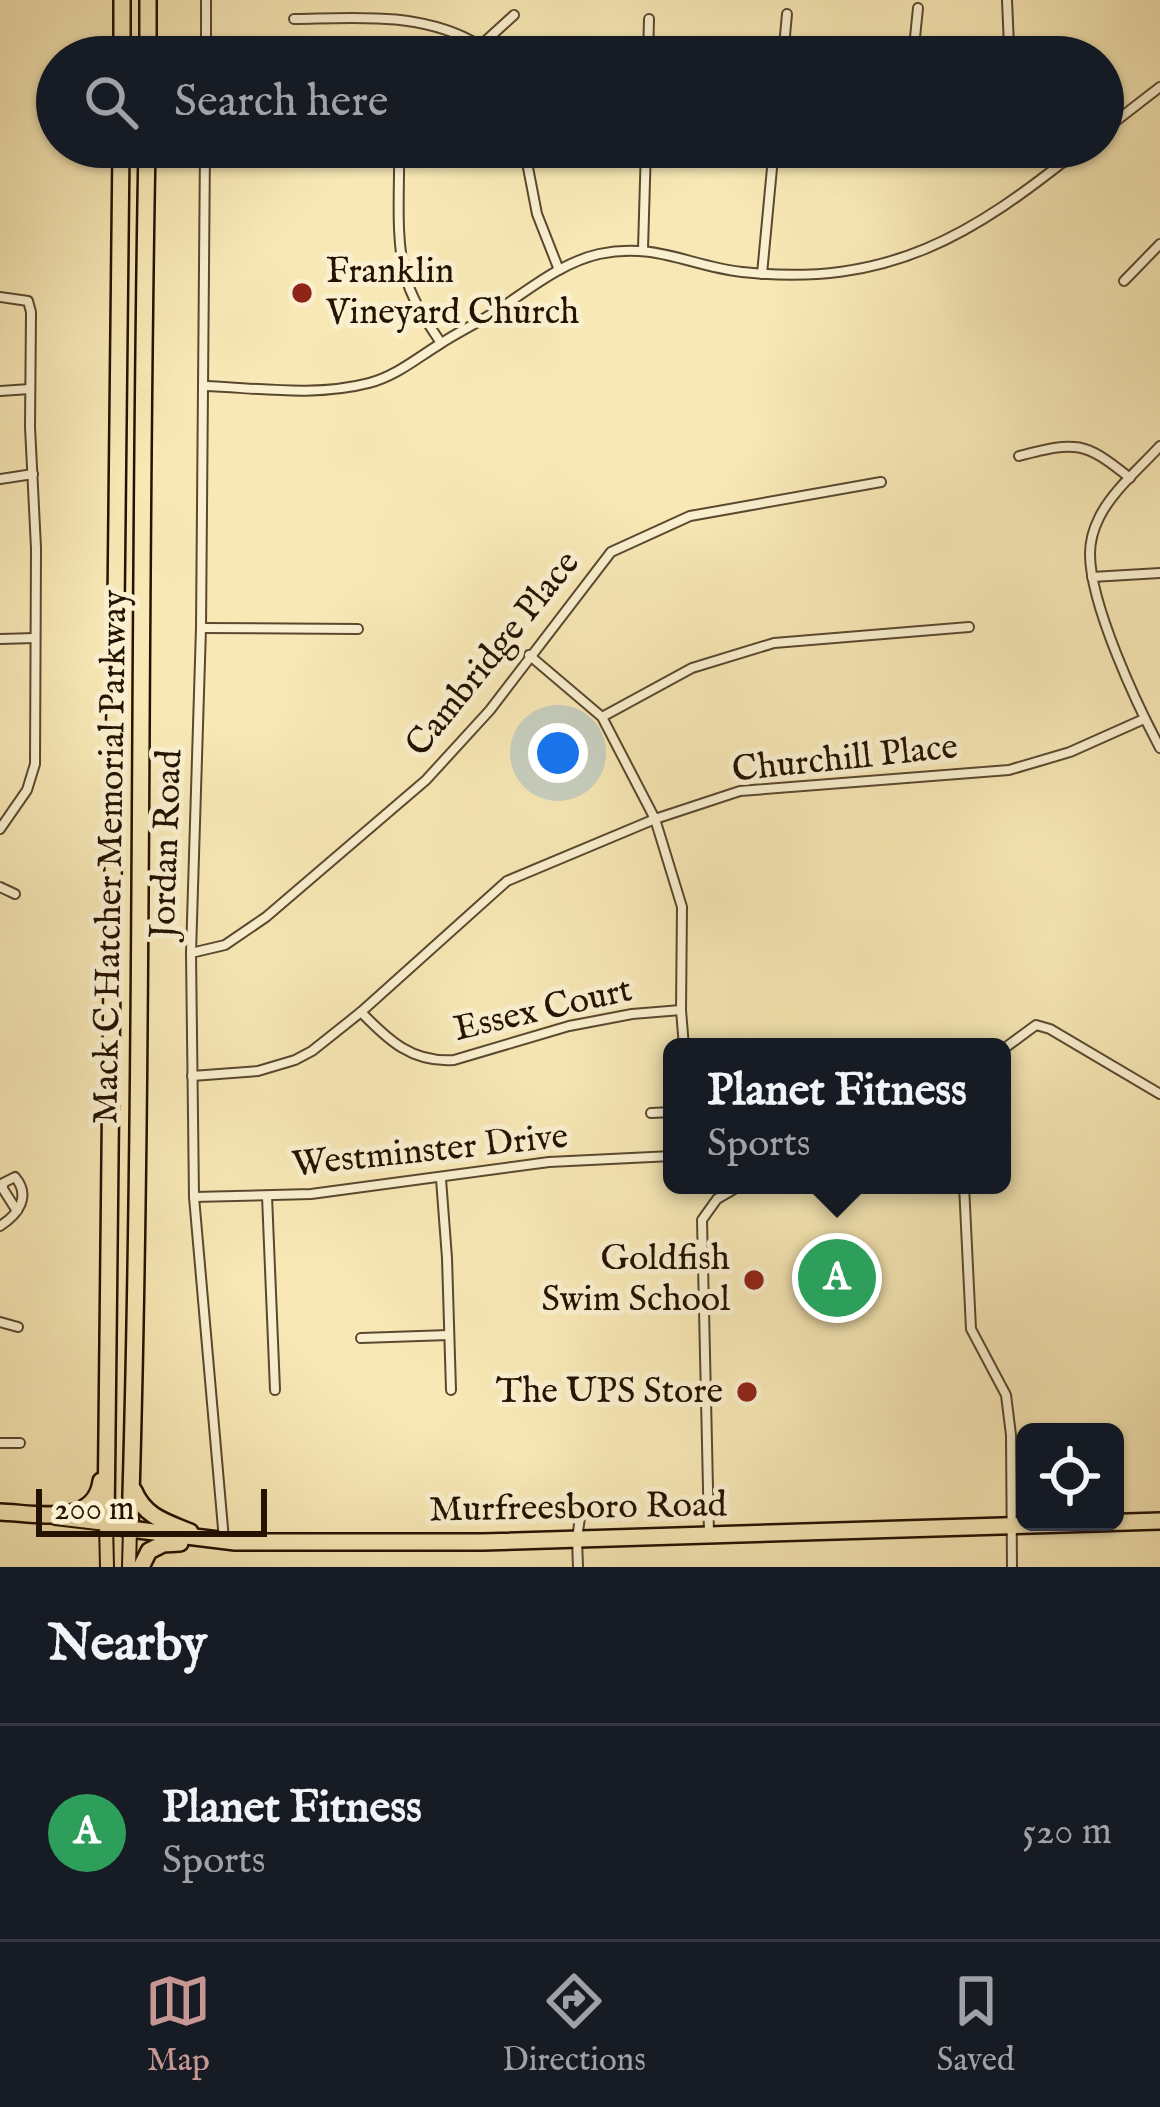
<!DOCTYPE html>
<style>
:root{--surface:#171b24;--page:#20242c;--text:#f1f3f6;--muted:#9ea1a6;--line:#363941;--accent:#c59692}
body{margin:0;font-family:"IM FELL English",serif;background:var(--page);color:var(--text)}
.controls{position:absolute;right:36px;bottom:36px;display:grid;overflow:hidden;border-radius:18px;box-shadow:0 3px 9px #0004}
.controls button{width:108px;height:108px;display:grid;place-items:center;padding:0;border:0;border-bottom:3px solid var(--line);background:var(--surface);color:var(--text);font:60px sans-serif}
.scale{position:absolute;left:36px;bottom:30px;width:231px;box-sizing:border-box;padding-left:12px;border:6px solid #251202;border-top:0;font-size:33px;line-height:42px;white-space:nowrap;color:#251202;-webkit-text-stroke:9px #faf0cf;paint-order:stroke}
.you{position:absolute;left:558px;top:753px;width:42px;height:42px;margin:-30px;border:9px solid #fff;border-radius:50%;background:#1a73e8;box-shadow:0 0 0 18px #1a73e833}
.badge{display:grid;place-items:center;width:78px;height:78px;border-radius:50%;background:var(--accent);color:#fff;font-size:39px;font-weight:700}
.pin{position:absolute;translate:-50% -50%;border:6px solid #fff;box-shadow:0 3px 12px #0006}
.popup{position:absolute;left:663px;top:1038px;width:348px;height:156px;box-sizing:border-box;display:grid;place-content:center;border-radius:18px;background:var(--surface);filter:drop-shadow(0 3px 9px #0005);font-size:39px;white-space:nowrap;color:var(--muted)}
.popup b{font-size:45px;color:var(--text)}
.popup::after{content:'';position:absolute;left:50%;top:100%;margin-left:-24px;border:24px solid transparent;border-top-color:var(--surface)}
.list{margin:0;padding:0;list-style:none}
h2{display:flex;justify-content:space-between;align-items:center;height:156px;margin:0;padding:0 48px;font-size:51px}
h2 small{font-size:39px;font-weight:400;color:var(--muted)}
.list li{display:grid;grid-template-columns:78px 1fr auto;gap:36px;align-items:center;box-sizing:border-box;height:216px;padding:0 48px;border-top:3px solid var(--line)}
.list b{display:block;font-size:45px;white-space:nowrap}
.list p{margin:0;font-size:39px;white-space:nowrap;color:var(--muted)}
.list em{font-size:39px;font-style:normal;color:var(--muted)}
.icon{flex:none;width:66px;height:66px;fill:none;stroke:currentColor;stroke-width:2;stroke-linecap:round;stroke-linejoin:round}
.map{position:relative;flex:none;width:1160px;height:1567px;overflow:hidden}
.search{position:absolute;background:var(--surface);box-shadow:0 3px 9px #0004;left:36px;right:36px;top:36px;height:132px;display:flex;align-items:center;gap:30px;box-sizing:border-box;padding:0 42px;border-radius:66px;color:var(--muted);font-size:45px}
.sheet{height:372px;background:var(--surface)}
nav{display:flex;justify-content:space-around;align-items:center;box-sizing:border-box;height:168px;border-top:3px solid var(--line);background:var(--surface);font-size:33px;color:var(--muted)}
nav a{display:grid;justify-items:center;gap:6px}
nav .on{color:var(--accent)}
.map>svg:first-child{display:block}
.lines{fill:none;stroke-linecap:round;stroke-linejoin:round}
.street-casing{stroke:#5a482f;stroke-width:12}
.primary-casing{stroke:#251202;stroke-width:16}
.highway-casing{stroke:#251202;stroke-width:20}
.street{stroke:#faf0cf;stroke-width:8}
.primary{stroke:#f7e8b5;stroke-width:12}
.highway{stroke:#f7e8b5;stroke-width:15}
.poi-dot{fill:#8f2418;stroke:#faf0cf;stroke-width:4.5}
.labels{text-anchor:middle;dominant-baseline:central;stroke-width:10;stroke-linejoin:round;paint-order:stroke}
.poi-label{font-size:36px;fill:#251202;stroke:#faf0cf;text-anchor:end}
.street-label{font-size:36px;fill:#251202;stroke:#faf0cf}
</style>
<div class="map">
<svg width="1160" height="1567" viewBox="0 0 1160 1567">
<rect width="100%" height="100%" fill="#f7e8b5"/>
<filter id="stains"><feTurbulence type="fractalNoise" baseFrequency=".00167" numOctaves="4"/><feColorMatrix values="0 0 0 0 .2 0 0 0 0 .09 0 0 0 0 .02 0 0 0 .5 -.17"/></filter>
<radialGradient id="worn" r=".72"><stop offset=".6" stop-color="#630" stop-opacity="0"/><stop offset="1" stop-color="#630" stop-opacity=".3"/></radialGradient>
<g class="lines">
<g class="street-casing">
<g id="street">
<path d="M206,0V57"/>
<path d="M1007,0L1009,46L1012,57"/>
<path d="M294,19C355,18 415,12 470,40C480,45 486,47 492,57"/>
<path d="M480,46L514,15"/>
<path d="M648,57L649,19"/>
<path d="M783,57L787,14"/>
<path d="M913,57L918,8"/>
<path d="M1103,131L1160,87"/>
<path d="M205,147L201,628L191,953L194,1197L224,1540"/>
<path d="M399,147C400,186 395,237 405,274C411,299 427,322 441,343"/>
<path d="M524,147L537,214L559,270"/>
<path d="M643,249L646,147"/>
<path d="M762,274L774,147"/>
<path d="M1124,281L1160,244"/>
<path d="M0,297L28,301L31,312L30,427L36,548L35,764L27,790L0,829"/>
<path d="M205,386C259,388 315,397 369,383C396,376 417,358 440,344C458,332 478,323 496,311C529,290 560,263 599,254C656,242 689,266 742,272C889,288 973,235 1082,147"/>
<path d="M0,391L30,389"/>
<path d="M1160,446C1140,468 1112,491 1099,518C1094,528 1090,542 1090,554C1090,604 1136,703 1160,748"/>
<path d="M1019,456C1077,441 1084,441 1130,478"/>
<path d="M0,479L33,474"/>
<path d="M1092,577L1160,573"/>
<path d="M201,628L358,629"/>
<path d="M0,639L35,638"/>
<path d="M529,655L602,717L655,819L682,907L681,1010L684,1047"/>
<path d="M602,717L692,668L774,643L969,627"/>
<path d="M0,887L15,894"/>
<path d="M191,953L225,945L266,917L426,780L490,710L611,552L690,516L881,482"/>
<path d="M361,1012C388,1040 412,1063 454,1060L569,1026L632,1014L681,1010"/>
<path d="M1002,1050L1036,1025L1050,1029L1160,1094"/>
<path d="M192,1076L258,1071L295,1060L312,1051L361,1012L507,881L655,819L740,791L1009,770L1070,752L1144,719"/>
<path d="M651,1113L672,1112"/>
<path d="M441,1179L447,1258L451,1390"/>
<path d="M964,1185L971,1329L1006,1395L1011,1435L1012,1567"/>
<path d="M267,1196L275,1390"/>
<path d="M194,1197L311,1194L549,1162L672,1156"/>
<path d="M0,1226C19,1214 31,1196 15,1177L3,1183V1189L17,1211"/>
<path d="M0,1322L18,1327"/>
<path d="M361,1338L449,1335"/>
<path d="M0,1443H20"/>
<path d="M709,1533L702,1220L717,1199L741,1185"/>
<path d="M578,1567L577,1539L581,1510L589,1507"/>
</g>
</g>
<g class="primary-casing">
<g id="primary">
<path d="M55,1518L106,1524L107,1567"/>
<path d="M129,1567L130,1529"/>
</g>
</g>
<g class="highway-casing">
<g id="highway">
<path d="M122,0V57"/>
<path d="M148,57V0"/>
<path d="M121,147L106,1524L130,1529L235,1542H483L1160,1521"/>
<path d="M134,1491C145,1517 166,1522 190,1532"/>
<path d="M0,1512C34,1513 95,1528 101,1481"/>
<path d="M130,1529C144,1069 138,608 147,147"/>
<path d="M141,1567L149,1551L163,1544L180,1543"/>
</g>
</g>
<use href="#street" class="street"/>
<use href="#primary" class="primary"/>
<use href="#highway" class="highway"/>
</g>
<g class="poi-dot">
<circle cx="302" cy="293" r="12"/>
<circle cx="754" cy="1280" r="12"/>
<circle cx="747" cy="1392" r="12"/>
</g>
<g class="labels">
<g class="poi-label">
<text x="326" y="272" text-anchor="start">Franklin<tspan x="326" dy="41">Vineyard Church</tspan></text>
<text x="730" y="1259">Goldfish<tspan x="730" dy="41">Swim School</tspan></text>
<text x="723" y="1392">The UPS Store</text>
</g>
<g class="street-label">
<text transform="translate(493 654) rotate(-51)">Cambridge Place</text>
<text transform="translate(845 759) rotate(-6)">Churchill Place</text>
<text transform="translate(167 844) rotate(-88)">Jordan Road</text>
<text transform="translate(111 857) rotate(-89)">Mack C Hatcher Memorial Parkway</text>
<text transform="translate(543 1010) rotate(-13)">Essex Court</text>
<text transform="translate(430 1151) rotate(-6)">Westminster Drive</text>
<text transform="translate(578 1508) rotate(-1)">Murfreesboro Road</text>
</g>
</g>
<rect width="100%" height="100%" filter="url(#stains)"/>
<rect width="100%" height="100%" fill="url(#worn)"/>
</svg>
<div class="controls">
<button><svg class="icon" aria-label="locate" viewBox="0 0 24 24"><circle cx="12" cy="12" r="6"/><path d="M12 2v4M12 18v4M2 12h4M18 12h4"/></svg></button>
</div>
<div class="scale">200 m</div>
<div class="you"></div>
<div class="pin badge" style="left:837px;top:1278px;background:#2e9e5b">A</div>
<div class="popup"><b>Planet Fitness</b>Sports</div>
<div class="search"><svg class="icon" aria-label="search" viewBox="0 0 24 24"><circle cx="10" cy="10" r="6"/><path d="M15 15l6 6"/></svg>Search here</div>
</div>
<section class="sheet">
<h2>Nearby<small></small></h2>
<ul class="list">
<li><span class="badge" style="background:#2e9e5b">A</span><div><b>Planet Fitness</b><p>Sports</p></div><em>520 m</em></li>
</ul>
</section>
<nav>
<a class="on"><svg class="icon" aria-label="map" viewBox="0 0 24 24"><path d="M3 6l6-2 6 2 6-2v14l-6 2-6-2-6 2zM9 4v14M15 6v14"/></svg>Map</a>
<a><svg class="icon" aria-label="directions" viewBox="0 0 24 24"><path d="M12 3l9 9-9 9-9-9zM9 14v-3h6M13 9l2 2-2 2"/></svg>Directions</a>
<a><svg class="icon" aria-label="saved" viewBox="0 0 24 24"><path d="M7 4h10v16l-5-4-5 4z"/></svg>Saved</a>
</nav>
